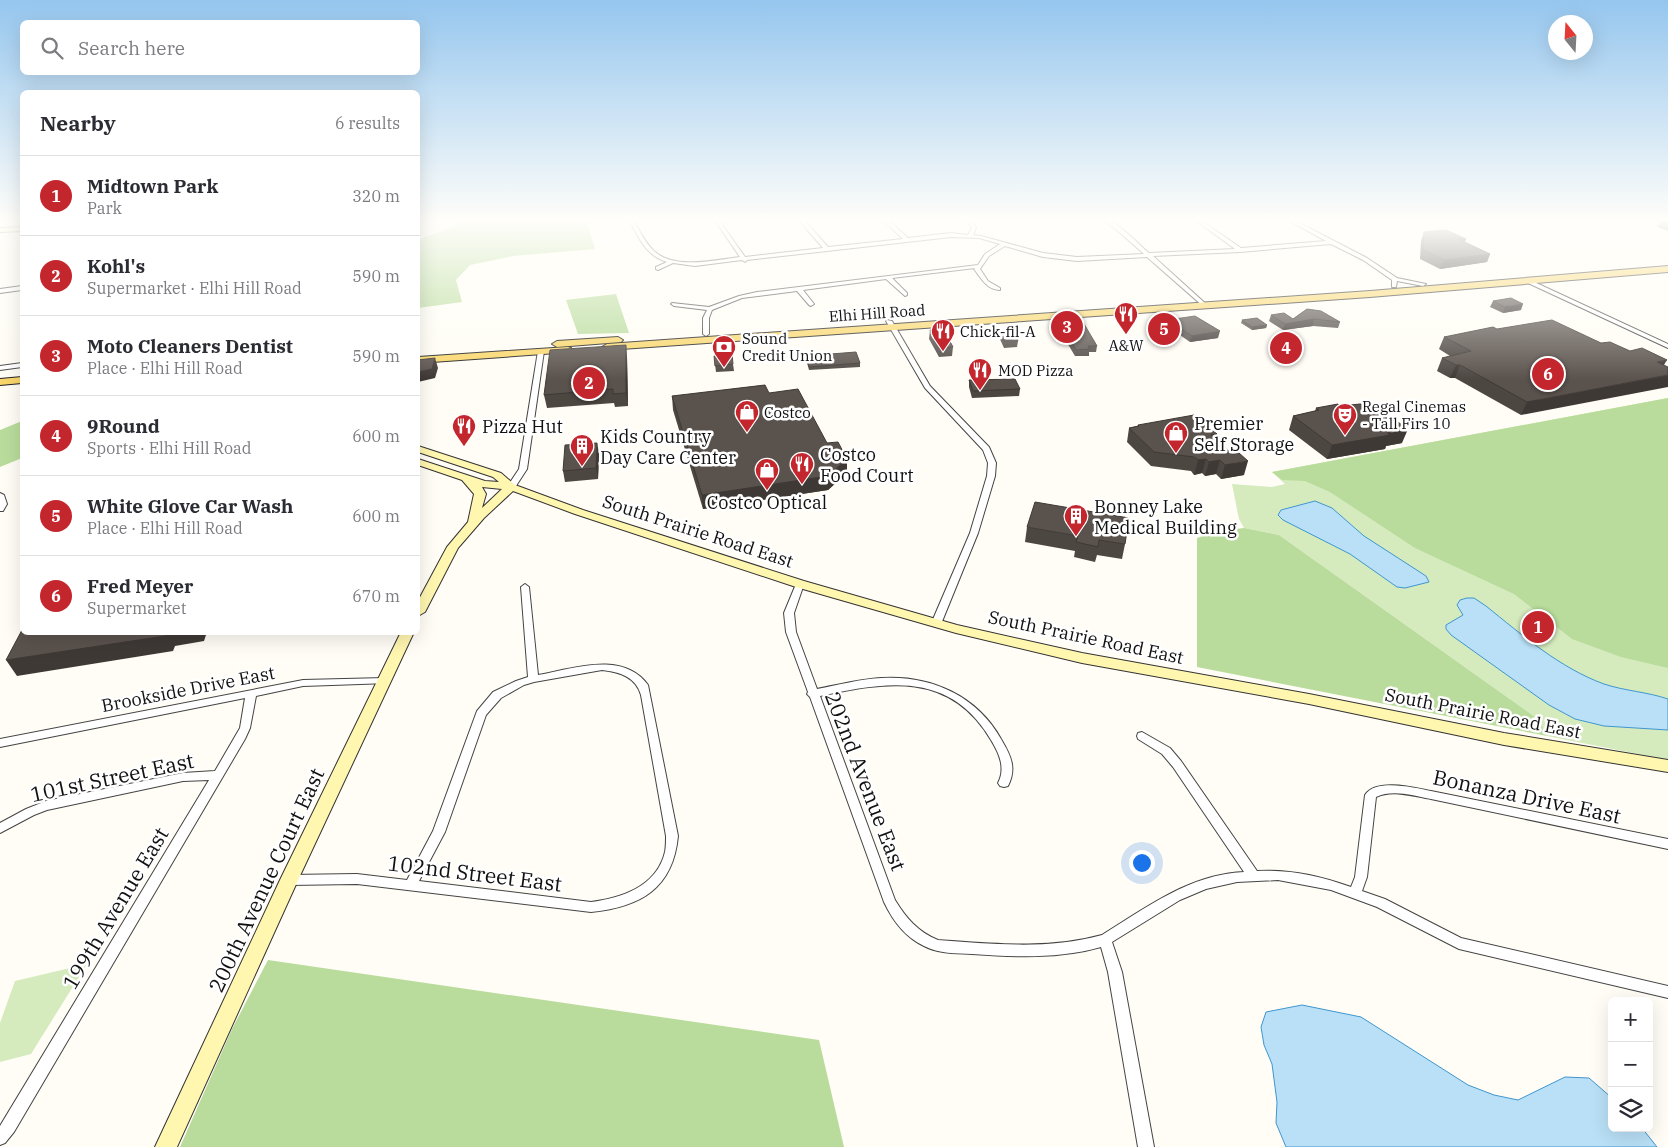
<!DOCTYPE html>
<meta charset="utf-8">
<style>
:root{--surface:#fff;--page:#f2f2f3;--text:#2b2b33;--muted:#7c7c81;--line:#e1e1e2;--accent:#c4262e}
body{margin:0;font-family:"IBM Plex Serif",serif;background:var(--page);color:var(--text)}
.controls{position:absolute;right:15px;bottom:15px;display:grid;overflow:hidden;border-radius:8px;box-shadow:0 5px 20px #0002}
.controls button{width:45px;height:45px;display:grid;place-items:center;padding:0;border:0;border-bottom:1px solid var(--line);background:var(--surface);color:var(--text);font:25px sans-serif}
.compass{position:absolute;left:1548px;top:15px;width:45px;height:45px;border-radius:50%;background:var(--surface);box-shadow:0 5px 20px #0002;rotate:342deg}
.you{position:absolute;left:1141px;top:862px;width:18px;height:18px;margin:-12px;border:4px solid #fff;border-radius:50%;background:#1a73e8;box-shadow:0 0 0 8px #1a73e833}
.badge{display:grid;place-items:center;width:32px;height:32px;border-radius:50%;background:var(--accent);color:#fff;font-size:16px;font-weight:700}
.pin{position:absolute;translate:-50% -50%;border:2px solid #fff;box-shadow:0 1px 5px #0006}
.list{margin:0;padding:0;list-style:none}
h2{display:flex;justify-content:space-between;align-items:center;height:65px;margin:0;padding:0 20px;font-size:21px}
h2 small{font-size:16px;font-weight:400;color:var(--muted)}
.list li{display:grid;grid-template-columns:32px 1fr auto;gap:15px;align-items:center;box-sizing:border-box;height:80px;padding:0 20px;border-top:1px solid var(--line)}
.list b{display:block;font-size:19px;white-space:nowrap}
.list p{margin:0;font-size:16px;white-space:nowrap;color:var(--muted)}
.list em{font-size:16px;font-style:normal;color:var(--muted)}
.icon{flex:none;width:28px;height:28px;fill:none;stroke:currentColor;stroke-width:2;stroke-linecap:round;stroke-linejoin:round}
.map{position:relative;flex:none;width:1668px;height:1147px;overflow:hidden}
.search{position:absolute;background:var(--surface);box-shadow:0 5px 20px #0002;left:20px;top:20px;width:400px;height:55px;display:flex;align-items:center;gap:12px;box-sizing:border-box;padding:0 18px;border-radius:8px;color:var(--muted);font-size:19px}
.panel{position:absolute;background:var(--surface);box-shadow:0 5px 20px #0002;left:20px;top:90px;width:400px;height:545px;border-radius:8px}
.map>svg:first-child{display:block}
.green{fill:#d5ebbd}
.forest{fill:#b9dc9c}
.water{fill:#b9e0f7;stroke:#3f96cf}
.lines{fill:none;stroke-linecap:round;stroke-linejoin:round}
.street-casing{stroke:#444;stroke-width:2}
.secondary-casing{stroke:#333;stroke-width:2}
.primary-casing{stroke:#222;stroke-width:2}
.street{fill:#fff;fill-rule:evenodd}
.secondary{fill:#fff6b0;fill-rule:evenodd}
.primary{fill:#f9d66b;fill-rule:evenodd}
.wall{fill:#4d4742}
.shaded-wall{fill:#3f3936}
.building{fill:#5a524d;stroke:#3f3936}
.labels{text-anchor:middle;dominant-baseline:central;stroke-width:5;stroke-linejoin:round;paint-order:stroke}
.far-street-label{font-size:15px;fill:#111;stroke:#fff}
.far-poi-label{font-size:15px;fill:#111;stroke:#fff;text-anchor:start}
.poi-label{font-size:18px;fill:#111;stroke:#fff;text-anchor:start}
.street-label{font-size:18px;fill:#111;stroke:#fff}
.near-street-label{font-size:21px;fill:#111;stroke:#fff}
</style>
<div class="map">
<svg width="1668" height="1147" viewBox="0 0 1668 1147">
<rect width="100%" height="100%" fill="#fffdf5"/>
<g class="green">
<path d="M1668,398V760L1547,736L1538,719L1279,535L1244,528L1239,519L1232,484L1272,487L1285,484L1272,472Z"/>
<path d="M87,964L31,1054L0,1062V1023L15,981Z"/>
</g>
<g class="forest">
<path d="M472,219H586L595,249L513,256L470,265L456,280L462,302L418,308V240Z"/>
<path d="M616,294L629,333L578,334L566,300Z"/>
<path d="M1668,398V668L1621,657L1572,639L1514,594L1415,548L1330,492L1305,481L1282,480L1272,472Z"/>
<path d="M22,421V458L0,467V430Z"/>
<path d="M1244,528L1279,535L1538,719L1547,736L1197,667V538L1218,531Z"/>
<path d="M268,960L819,1040L844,1147H180L232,1029Z"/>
</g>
<g class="water">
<path d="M1315,501L1332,508L1364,536L1426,576L1429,582L1405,588L1397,587L1350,554L1283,520L1278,515L1281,510Z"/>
<path d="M1467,598H1474L1486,606C1522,635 1560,668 1604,684C1625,691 1648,692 1668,699V730L1604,726L1575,719L1549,705L1451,635L1446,629V625L1463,615L1457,605L1460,600Z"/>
<path d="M1302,1005L1361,1017L1468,1085L1494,1095L1518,1100L1565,1077L1589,1078L1612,1098V1128H1642L1657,1147H1286L1276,1123L1277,1102L1272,1064L1264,1045L1261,1027L1266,1012Z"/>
</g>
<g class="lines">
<g class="street-casing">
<g id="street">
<path d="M629,219H633C639,230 645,243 654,251C674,270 716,260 740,257L714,219H718L745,257L823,248L798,219H803L828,247L903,239L882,219H887L908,238L951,233L968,235L972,228L966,219H970L976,228L973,235L981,236L1043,253L1077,257L1144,254L1118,231L1102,219C1116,219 1138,244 1149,253L1235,249L1194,219H1199L1241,248L1326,241L1286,219H1292L1367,258L1397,278L1426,284L1423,286L1397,281L1396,287H1392V280L1363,260L1331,244L1240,252L1153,256L1206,304L1207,305L1204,307L1147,257L1077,261L1043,257L1005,246L989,256L980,269L988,281L1000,288V290C987,290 981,278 974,269L975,268L892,278L907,293V295L905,296L886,279L803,290L814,304L811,306L809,305L797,291L742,298L712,310L709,318V334L706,336L703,334V318L707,310L674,306L671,304L672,303L709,307L739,296L757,292L978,265L985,254L1000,244L979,238L951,237L747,260L745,262L742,260L695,266L673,263L658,270L656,269V267L667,262C645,255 639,238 629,219Z"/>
<path d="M1528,281H1532L1668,344V348L1528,283Z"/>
<path d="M22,286V290L0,293V289Z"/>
<path d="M887,320L892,321L930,386L989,447L996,463L995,476L978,533L941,624L936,627L931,624L970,533L987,476L988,463L983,450L925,388L886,321Z"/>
<path d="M541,349L544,351L527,469L514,489H511L507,487L519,469L538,351Z"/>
<path d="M22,363V367L0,370V366Z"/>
<path d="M0,493L4,495L7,504L3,511H0Z"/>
<path d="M800,581L804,584L794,613L796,632L817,689C838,685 860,679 882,678C931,675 977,696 1001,739C1011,756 1017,768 1008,786L1004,787L1000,786L998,783C1006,768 999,753 991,740C950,670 886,682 820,696L895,900C906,918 918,932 938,940C993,944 1048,950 1102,935C1146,908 1190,874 1244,872L1173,767L1162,754L1138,739L1137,736L1138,733L1142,732L1170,748L1181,761L1257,871C1289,869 1321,876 1351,887L1355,877L1365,795C1376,778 1415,788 1431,791L1668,839V849L1431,799C1414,796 1393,789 1376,797L1367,877L1362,891L1385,899L1461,938L1668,986V998L1459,949L1377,907L1331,890L1278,880L1237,882L1206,889L1180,900L1112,942L1122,972L1154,1147H1138L1108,972L1101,947C1059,959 1015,957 972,954C956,953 939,954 924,946C905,937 893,921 884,902L810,697L807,694L808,692L786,632L784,613L796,584Z"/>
<path d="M525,584L529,587L538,675C572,669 623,650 648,685L678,836C673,889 640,907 591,912L357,884L289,885L285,884L283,880L285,876L289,875L357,874L407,880L433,831L477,711L493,692L516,681L528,677L521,587ZM602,670C620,672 636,677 641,695L666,836C666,841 666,847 665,852C657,886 622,898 591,902L419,881L445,832L486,715L501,698L524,685L534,682Z"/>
<path d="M385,678L389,679L390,681L389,683L303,686L256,696L250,728L245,739L14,1132L5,1143L0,1145V1126L209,780L183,781L47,810L34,815L0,833V823L26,809L46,801L183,773L215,771L240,728L245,698L0,747V739L303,680Z"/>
</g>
</g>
<g class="secondary-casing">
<g id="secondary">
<path d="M22,227V231L0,232V228Z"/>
<path d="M418,446L501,473L515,485L583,510L804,581L957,625L1082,653L1309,694L1504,733L1668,760V772L1504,745L1309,704L1082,663L956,633L796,587L575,514L513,491L484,518L458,548L425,612L418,616V601L447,547L468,522L474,494L462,480L418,465V459L485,481L499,482L493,477L418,452ZM482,487L502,489L482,508L486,494Z"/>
<path d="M401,632H414L298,880L177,1147H155L280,880Z"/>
</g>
</g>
<g class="primary-casing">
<g id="primary">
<path d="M1668,266V272L1370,297L607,350L602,347L607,344L1370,291Z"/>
<path d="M618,337L623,340L621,342L557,347L552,344L557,341Z"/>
<path d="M568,347L571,348V352L418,363V357Z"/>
<path d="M22,377V383L0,385V379Z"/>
</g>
</g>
<use href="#street" class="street"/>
<use href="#secondary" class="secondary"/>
<use href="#primary" class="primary"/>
</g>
<g class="wall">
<path d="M1661,219H1668V231L1657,227Z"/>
<path d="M1424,232L1466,239L1465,242L1490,254L1487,262L1440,269L1420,259L1421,241Z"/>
<path d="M1493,301L1521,310L1503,313L1490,307Z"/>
<path d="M1307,309L1340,322L1338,328L1313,326L1283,330L1269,321L1271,315L1293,319Z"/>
<path d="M1052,317L1097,346L1096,352H1089V356H1075L1060,331L1055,332L1051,324Z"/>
<path d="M1168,320L1218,338L1190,342L1167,326Z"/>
<path d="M1242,320L1267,325L1266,328L1252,330L1241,323Z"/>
<path d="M1497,329L1601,343L1521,415L1455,378H1450L1437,371L1442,358L1450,356L1439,349L1444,337Z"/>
<path d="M930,330L950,338V341L953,347L952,356L939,357L929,339Z"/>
<path d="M999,331L1018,341L1017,347L1004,348L999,337Z"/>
<path d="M714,356L733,364L734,371L716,372Z"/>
<path d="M806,356L860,363V367L809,370L806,359Z"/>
<path d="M627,357L628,406L615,407L614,403L547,408L544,395Z"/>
<path d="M969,380L1020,389L1019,396L972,398L969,387Z"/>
<path d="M769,393L827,443L847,473L828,490L703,509L673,410L672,396Z"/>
<path d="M1316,408L1402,443L1386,446L1385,449L1327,459L1289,430L1293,416L1315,411Z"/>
<path d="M1138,425L1217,434L1215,439L1244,475L1221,479L1216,474L1205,476L1202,473L1194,475L1191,471L1151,466L1127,442L1129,428L1137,426Z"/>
<path d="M599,453L598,479L565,482L563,471Z"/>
<path d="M1027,527L1125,544L1122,559L1097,555L1095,562L1074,557L1075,551L1025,542Z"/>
</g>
<g class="shaded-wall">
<path d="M1490,254L1487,262L1440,269L1444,260Z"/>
<path d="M1523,304L1521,310L1503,313L1505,307Z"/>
<path d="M1314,319L1313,326L1283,330L1285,324Z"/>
<path d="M1267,325L1266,328L1252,330V327Z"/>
<path d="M1220,331L1218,338L1190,342L1192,336Z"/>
<path d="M626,345L627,357L628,406L626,393Z"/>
<path d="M435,358L438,368L435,378L418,382V372Z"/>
<path d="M1667,360L1659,373L1657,362Z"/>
<path d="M1456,365H1460L1455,378H1450Z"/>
<path d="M1668,375V387L1521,415L1527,402Z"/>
<path d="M1408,429L1402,443L1386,446L1385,449L1327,459L1332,445Z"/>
<path d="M1217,434L1213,448L1211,435Z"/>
<path d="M597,443L599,453L598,479L596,468Z"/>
<path d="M847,459V473L828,490L703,509L702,495Z"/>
<path d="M1206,459L1202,473L1194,475L1198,460Z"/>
<path d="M1220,460L1216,474L1205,476L1209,462Z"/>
<path d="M1248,461L1244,475L1221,479L1225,465Z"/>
<path d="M166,632H207L204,641L175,646L173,651L17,676L6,660Z"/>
</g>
<g class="building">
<path d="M1661,219H1668V222Z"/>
<path d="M1446,230L1466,239H1458L1490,254L1444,260L1423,250L1424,232Z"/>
<path d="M1511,298L1523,304L1505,307L1493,301Z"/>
<path d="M1307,309L1321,311L1340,322L1314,319L1285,324L1271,315L1284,313L1293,319Z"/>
<path d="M1195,316L1220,331L1192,336L1168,320Z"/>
<path d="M1052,317H1080L1097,346H1088L1090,349L1076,350L1061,325H1056Z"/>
<path d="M1257,318L1267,325L1252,327L1242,320Z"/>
<path d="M1552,320L1601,343L1610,342L1630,351L1642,348L1667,360L1657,362L1668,367V375L1527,402L1460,365H1456L1442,358L1471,351L1444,337L1493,327L1497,329Z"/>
<path d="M945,329L950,338H948L953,347L939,348L930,330Z"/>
<path d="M1013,330L1018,341H1004L999,331Z"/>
<path d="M626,345V393L613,394V389L544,395L550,350Z"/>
<path d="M856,352L860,363L809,367L806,356Z"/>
<path d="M732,354L733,364L715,366L714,356Z"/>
<path d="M435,358L432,369L418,372V360Z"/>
<path d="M1015,379L1020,389L973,391L969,380Z"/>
<path d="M765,385L769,393L798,389L827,443L838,442L847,459L828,476L702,495L672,396Z"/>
<path d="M1370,403L1408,429L1387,433L1390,435L1332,445L1293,416L1319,410L1316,408L1338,404L1340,406Z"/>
<path d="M1194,415L1217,434L1211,435L1232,454L1239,453L1248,461L1225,465L1220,460L1209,462L1206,459L1198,460L1194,457L1154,452L1129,428L1139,426L1138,425Z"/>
<path d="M597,443L596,468L563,471L565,445Z"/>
<path d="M1035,502L1129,518L1125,544L1099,540L1098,547L1076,542L1078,536L1027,527Z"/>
<path d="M22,630V632H166L165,636L6,660Z"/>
</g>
<linearGradient id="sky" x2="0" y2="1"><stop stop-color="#95c6ee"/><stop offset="0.58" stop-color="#fffefa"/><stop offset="1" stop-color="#fffefa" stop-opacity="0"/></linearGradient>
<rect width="1668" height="380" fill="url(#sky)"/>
<defs>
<g id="restaurant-pin" transform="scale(1.25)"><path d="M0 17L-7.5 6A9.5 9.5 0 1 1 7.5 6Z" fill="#c4262e" stroke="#fff"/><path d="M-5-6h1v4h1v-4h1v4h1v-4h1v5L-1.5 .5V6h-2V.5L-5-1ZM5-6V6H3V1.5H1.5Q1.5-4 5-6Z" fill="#fff"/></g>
<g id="bank-pin" transform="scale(1.25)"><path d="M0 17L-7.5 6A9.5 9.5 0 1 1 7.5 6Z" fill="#c4262e" stroke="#fff"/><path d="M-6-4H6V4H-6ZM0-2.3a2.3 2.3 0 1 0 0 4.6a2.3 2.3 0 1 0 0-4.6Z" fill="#fff"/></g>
<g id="shop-pin" transform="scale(1.25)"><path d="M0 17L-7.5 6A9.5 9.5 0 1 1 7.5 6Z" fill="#c4262e" stroke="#fff"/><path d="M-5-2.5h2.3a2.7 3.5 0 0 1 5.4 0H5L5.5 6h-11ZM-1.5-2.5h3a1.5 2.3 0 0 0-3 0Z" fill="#fff"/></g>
<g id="theatre-pin" transform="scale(1.25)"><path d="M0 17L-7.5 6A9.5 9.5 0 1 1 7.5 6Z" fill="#c4262e" stroke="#fff"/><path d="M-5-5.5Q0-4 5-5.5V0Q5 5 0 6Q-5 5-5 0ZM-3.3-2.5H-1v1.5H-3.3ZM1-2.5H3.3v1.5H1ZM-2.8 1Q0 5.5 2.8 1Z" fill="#fff"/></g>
<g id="building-pin" transform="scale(1.25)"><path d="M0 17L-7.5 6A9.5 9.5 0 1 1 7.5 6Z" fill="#c4262e" stroke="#fff"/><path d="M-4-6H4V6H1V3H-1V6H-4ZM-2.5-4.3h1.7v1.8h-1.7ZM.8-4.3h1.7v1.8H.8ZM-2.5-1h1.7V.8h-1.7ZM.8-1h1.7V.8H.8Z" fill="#fff"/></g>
</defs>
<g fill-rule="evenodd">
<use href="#restaurant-pin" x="1126" y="314"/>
<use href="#restaurant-pin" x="943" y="331"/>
<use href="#bank-pin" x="724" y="347"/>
<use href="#restaurant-pin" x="980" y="370"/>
<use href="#shop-pin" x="747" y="412"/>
<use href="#theatre-pin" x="1345" y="415"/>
<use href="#restaurant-pin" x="464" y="426"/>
<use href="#shop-pin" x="1176" y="433"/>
<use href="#building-pin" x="582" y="446"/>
<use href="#restaurant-pin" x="802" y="464"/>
<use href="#shop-pin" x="767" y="470"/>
<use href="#building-pin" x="1076" y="516"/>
</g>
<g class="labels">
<g class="far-street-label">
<text transform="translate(877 313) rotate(-4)">Elhi Hill Road</text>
</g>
<g class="far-poi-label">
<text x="960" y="331">Chick-fil-A</text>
<text x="742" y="338">Sound<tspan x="742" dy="17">Credit Union</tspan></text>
<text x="1126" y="345" text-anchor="middle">A&amp;W</text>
<text x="998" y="370">MOD Pizza</text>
<text x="1362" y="406">Regal Cinemas<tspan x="1362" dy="17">- Tall Firs 10</tspan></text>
<text x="764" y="412">Costco</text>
</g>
<g class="poi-label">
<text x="1194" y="423">Premier<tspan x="1194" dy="21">Self Storage</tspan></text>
<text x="482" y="426">Pizza Hut</text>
<text x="600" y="436">Kids Country<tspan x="600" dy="21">Day Care Center</tspan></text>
<text x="820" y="454">Costco<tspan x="820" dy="21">Food Court</tspan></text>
<text x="767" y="502" text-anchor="middle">Costco Optical</text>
<text x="1094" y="506">Bonney Lake<tspan x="1094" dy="21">Medical Building</tspan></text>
</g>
<g class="street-label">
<text transform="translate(698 531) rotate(18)">South Prairie Road East</text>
<text transform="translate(1086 637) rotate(12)">South Prairie Road East</text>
<text transform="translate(188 689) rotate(-11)">Brookside Drive East</text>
<text transform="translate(1483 713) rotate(11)">South Prairie Road East</text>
</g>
<g class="near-street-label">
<text transform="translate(112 777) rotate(-12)">101st Street East</text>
<text transform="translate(866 781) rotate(69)">202nd Avenue East</text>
<text transform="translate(1527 796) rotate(12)">Bonanza Drive East</text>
<text transform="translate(475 873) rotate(7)">102nd Street East</text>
<text transform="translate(266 880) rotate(-65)">200th Avenue Court East</text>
<text transform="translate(115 908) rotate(-59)">199th Avenue East</text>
</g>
</g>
</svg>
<div class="controls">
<button>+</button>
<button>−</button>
<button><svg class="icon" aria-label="layers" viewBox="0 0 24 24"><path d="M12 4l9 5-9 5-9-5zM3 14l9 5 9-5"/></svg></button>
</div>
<svg class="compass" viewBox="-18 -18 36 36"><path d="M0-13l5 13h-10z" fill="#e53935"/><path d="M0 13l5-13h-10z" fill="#7c7c81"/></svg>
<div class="you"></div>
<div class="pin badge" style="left:1538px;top:627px">1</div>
<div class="pin badge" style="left:589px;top:383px">2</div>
<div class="pin badge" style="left:1067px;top:327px">3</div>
<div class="pin badge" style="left:1286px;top:348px">4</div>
<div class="pin badge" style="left:1164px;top:329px">5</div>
<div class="pin badge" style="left:1548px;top:374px">6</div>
<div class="search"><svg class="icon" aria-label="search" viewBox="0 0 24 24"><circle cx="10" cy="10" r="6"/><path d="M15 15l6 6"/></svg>Search here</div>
<section class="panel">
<h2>Nearby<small>6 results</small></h2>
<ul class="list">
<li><span class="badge">1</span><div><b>Midtown Park</b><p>Park</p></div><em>320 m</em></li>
<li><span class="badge">2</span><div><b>Kohl's</b><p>Supermarket · Elhi Hill Road</p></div><em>590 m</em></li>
<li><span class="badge">3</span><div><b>Moto Cleaners Dentist</b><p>Place · Elhi Hill Road</p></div><em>590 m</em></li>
<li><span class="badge">4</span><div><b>9Round</b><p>Sports · Elhi Hill Road</p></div><em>600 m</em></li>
<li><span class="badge">5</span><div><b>White Glove Car Wash</b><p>Place · Elhi Hill Road</p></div><em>600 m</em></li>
<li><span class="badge">6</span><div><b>Fred Meyer</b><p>Supermarket</p></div><em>670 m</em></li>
</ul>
</section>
</div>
